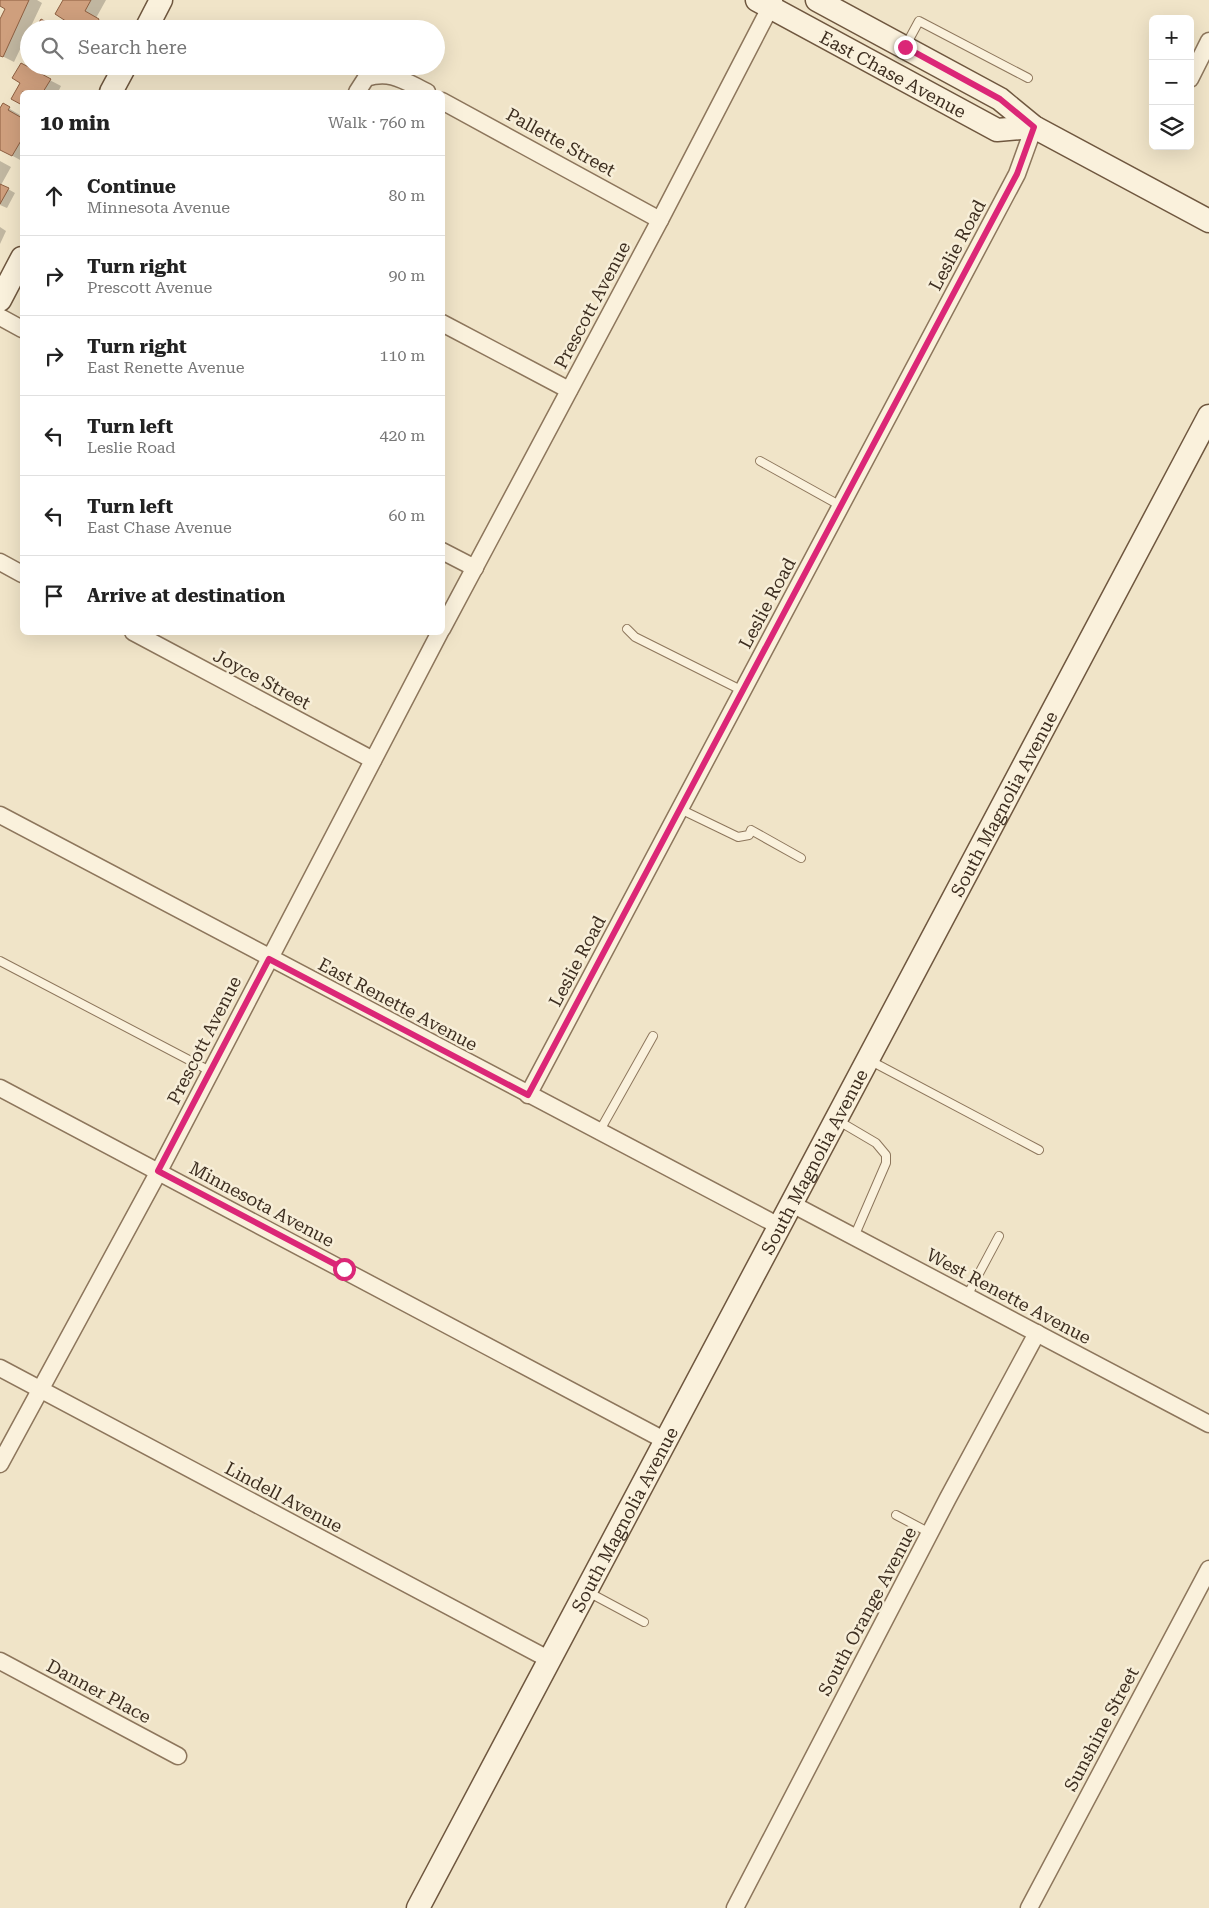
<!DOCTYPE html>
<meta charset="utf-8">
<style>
:root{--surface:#fff;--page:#f2f2f2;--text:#222;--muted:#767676;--line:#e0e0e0}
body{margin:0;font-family:"Roboto Serif",serif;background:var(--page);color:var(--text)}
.controls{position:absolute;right:15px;top:15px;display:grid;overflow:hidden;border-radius:8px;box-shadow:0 5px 20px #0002}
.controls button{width:45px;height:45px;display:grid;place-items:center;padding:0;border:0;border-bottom:1px solid var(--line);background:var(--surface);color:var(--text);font:25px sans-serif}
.stop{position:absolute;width:15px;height:15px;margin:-11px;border:4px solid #db2777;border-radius:50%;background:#fff}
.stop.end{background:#db2777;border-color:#fff;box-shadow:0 1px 5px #0008}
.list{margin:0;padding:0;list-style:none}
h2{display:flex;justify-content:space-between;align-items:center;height:65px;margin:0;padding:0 20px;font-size:21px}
h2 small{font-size:16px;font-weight:400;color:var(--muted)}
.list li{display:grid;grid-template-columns:32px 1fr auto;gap:15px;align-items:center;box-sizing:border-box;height:80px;padding:0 20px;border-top:1px solid var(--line)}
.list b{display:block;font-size:19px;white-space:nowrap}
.list p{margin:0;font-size:16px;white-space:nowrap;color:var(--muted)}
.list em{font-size:16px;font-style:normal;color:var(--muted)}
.icon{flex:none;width:28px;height:28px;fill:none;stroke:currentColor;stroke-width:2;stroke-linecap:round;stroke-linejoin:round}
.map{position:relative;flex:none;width:1209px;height:1908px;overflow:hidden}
.search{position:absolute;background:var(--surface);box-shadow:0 5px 20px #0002;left:20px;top:20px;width:425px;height:55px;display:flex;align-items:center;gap:12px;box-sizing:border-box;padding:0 18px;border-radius:28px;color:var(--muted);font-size:19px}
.panel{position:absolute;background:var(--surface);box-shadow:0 5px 20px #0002;left:20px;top:90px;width:425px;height:545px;border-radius:8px}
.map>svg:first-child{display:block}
.shadow{fill:#0003}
.building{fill:#cf9f7d;stroke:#8d5f41}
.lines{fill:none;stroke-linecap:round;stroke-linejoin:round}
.service-casing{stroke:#8d765c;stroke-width:10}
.minor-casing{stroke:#8d765c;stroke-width:19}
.secondary-casing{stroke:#6f573f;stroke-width:25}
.service{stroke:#faf1dc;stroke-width:8}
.minor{stroke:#faf1dc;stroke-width:16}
.secondary{stroke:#faf1dc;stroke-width:22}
.route{stroke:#db2777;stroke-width:6}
.labels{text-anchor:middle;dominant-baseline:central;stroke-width:5;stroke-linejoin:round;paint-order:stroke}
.street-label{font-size:18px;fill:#3d2e20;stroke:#f7eed8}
</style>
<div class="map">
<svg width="1209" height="1908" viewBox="0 0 1209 1908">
<rect width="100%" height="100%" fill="#f0e4c8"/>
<g class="shadow">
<path d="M0,0H37L42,3L14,62L0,55V22L7,9L0,6Z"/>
<path d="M64,0H106L96,18L110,26L108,29H80Z"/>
<path d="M21,65L61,86L58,92H22V105L13,99L22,83Z"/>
<path d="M49,66H71L66,75Z"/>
<path d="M3,105L20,115L19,117L22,119V161L0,149V110Z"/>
<path d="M0,161L11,167L1,185L15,193L7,208L0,205Z"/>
<path d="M0,227L6,231L0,244Z"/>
</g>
<g class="building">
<path d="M0,0H29L3,57L0,56V19L5,9L0,6Z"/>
<path d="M63,0H91L85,11L99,19L94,29H78L55,14Z"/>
<path d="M41,19L59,29H35Z"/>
<path d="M21,63L51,79L43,92H22V105L11,99L20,83L12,78Z"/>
<path d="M3,103L10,107L8,110L22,118V139L12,156L0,150V108Z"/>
<path d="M0,184L9,188L0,204Z"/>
</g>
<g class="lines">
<g class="service-casing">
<g id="service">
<path d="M906,45L919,21L1028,78"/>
<path d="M760,461L841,506"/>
<path d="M627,629L635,637L743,691"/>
<path d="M680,809L738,837L749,835L751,830L801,858"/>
<path d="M0,961L210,1071"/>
<path d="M869,1060L1039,1150"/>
<path d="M837,1120L876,1143L886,1155V1163L854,1237"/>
<path d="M599,1132L653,1036"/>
<path d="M967,1296L999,1236"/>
<path d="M896,1515L930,1533"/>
<path d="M588,1592L644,1622"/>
</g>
</g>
<g class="minor-casing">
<g id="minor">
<path d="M1190,79L1209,41"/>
<path d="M357,92L366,78C391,70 404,81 427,92"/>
<path d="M442,101L660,220"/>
<path d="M0,317L22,329"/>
<path d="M442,323L569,390"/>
<path d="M442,551L475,568"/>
<path d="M0,562L22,574"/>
<path d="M442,629L660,220L774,0"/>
<path d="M133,632L373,760"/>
<path d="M0,815L779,1226"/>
<path d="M0,1088L664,1440"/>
<path d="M528,1095L1017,174L1034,127"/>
<path d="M790,1203L1209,1424"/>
<path d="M0,1368L550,1660"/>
<path d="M0,1464L159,1171L440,632"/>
<path d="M0,1661L178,1756"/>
<path d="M735,1908L948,1498L1037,1333"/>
<path d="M1029,1908L1209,1569"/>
</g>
</g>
<g class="secondary-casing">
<g id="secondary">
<path id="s1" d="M757,0L997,130L1034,127"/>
<path d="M817,0L1000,99L1034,127L1209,221"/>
<path d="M146,29L161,0"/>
<path d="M111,92L125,66"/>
<path d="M0,300L22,258"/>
<path id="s2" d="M418,1908L1209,416"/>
</g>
</g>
<use href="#service" class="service"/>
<use href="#minor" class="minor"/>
<use href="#secondary" class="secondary"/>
</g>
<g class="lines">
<path class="route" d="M344,1269L158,1171L269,959L528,1095L1017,174L1034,127L1000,99L905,47"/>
</g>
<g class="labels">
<g class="street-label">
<text stroke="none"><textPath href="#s1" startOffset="155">East Chase Avenue</textPath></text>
<text transform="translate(561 142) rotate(29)">Pallette Street</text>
<text transform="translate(957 245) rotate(-62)">Leslie Road</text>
<text transform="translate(592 305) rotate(-62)">Prescott Avenue</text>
<text transform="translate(767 603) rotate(-62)">Leslie Road</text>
<text transform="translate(262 679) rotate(28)">Joyce Street</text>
<text stroke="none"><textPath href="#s2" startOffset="1250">South Magnolia Avenue</textPath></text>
<text transform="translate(577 961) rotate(-62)">Leslie Road</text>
<text transform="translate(398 1004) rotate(28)">East Renette Avenue</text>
<text transform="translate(204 1040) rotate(-63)">Prescott Avenue</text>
<text stroke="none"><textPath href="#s2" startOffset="845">South Magnolia Avenue</textPath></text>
<text transform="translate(262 1204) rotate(28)">Minnesota Avenue</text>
<text transform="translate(1009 1296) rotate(28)">West Renette Avenue</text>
<text transform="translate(284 1497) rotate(28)">Lindell Avenue</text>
<text stroke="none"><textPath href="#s2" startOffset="440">South Magnolia Avenue</textPath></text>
<text transform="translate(867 1611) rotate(-62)">South Orange Avenue</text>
<text transform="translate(99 1691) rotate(28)">Danner Place</text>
<text transform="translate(1101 1729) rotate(-62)">Sunshine Street</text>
</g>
</g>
</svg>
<div class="controls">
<button>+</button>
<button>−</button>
<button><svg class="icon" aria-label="layers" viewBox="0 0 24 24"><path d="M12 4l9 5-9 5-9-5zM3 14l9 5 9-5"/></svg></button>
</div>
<div class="stop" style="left:344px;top:1269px"></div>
<div class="stop end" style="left:905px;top:47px"></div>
<div class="search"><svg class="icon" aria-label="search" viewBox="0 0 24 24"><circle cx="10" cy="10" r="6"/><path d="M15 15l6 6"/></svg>Search here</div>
<section class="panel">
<h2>10 min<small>Walk · 760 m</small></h2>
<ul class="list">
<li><svg class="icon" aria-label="ahead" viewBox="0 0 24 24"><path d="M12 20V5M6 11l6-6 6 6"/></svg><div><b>Continue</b><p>Minnesota Avenue</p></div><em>80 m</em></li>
<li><svg class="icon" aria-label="right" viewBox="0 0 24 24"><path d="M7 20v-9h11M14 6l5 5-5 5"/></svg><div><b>Turn right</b><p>Prescott Avenue</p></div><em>90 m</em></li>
<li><svg class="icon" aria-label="right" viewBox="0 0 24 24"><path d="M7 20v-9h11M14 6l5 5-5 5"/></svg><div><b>Turn right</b><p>East Renette Avenue</p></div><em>110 m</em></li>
<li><svg class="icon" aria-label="left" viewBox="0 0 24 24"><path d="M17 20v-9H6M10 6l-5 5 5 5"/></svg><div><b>Turn left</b><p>Leslie Road</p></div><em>420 m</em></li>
<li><svg class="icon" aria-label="left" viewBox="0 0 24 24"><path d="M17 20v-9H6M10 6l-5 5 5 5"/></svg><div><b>Turn left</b><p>East Chase Avenue</p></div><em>60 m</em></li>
<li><svg class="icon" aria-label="arrive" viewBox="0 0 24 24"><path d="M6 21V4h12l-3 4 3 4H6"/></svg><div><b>Arrive at destination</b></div></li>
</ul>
</section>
</div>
